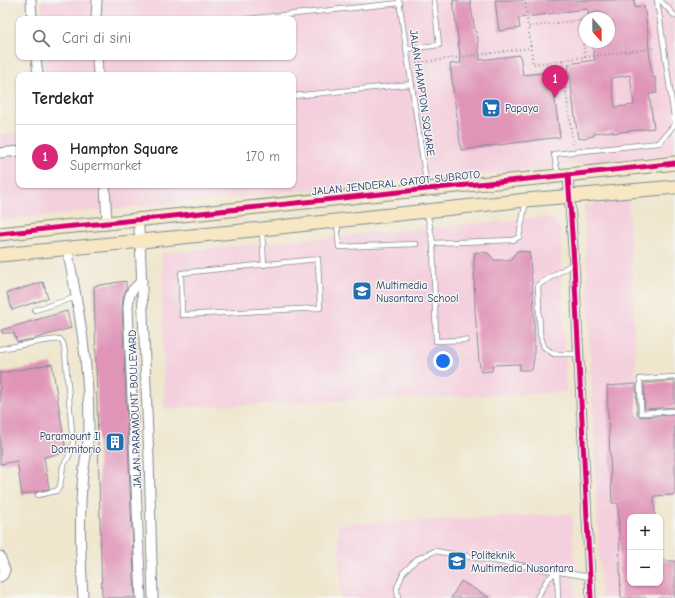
<!DOCTYPE html>
<html lang="id">
<meta charset="utf-8">
<style>
:root{--surface:#fff;--page:#f2f2f2;--text:#222;--muted:#767676;--line:#e0e0e0;--accent:#db2777}
body{margin:0;font-family:"Comic Neue",sans-serif;background:var(--page);color:var(--text)}
.controls{position:absolute;right:12px;bottom:12px;display:grid;overflow:hidden;border-radius:8px;box-shadow:0 1px 3px #0004}
.controls button{width:36px;height:36px;display:grid;place-items:center;padding:0;border:0;border-bottom:1px solid var(--line);background:var(--surface);color:var(--text);font:20px sans-serif}
.compass{position:absolute;left:579px;top:12px;width:36px;height:36px;border-radius:50%;background:var(--surface);box-shadow:0 1px 3px #0004;rotate:159deg}
.you{position:absolute;left:443px;top:361px;width:14px;height:14px;margin:-10px;border:3px solid #fff;border-radius:50%;background:#1a73e8;box-shadow:0 0 0 6px #1a73e833}
.badge{display:grid;place-items:center;width:26px;height:26px;border-radius:50%;background:var(--accent);color:#fff;font-size:13px;font-weight:700}
.pin{position:absolute;translate:-50% -33px;filter:drop-shadow(0 1px 2px #0008)}
.pin::after{content:'';position:absolute;top:21px;width:14px;height:12px;background:inherit;clip-path:polygon(0 0,100% 0,50% 100%)}
.list{margin:0;padding:0;list-style:none}
h2{display:flex;justify-content:space-between;align-items:center;height:52px;margin:0;padding:0 16px;font-size:17px}
h2 small{font-size:13px;font-weight:400;color:var(--muted)}
.list li{display:grid;grid-template-columns:26px 1fr auto;gap:12px;align-items:center;box-sizing:border-box;height:64px;padding:0 16px;border-top:1px solid var(--line)}
.list b{display:block;font-size:15px;white-space:nowrap}
.list p{margin:0;font-size:13px;white-space:nowrap;color:var(--muted)}
.list em{font-size:13px;font-style:normal;color:var(--muted)}
.icon{flex:none;width:22px;height:22px;fill:none;stroke:currentColor;stroke-width:2;stroke-linecap:round;stroke-linejoin:round}
.map{position:relative;flex:none;width:675px;height:598px;overflow:hidden}
.search{position:absolute;background:var(--surface);box-shadow:0 1px 3px #0004;left:16px;top:16px;width:280px;height:44px;display:flex;align-items:center;gap:10px;box-sizing:border-box;padding:0 14px;border-radius:8px;color:var(--muted);font-size:15px}
.panel{position:absolute;background:var(--surface);box-shadow:0 1px 3px #0004;left:16px;top:72px;width:280px;height:116px;border-radius:8px}
.map>svg:first-child{display:block}
.built{fill:#f4cfdd;fill-rule:evenodd}
.building{fill:#e094b8;fill-rule:evenodd}
.lines{fill:none;stroke-linecap:round;stroke-linejoin:round}
.lane-casing{stroke:#858a96;stroke-width:6}
.street-casing{stroke:#858a96;stroke-width:11}
.secondary-casing{stroke:#858a96;stroke-width:15}
.path{stroke:#858a96;stroke-width:2;stroke-dasharray:1 3;stroke-linecap:butt}
.lane{stroke:#fff;stroke-width:4.5}
.street{stroke:#fff;stroke-width:9}
.secondary{stroke:#f7e8c3;stroke-width:13}
.cycleway-casing{stroke:#f6f6f2;stroke-width:8}
.cycleway{stroke:#d6006c;stroke-width:5}
.labels{text-anchor:middle;dominant-baseline:central;stroke-width:3;stroke-linejoin:round;paint-order:stroke}
.street-label{font-size:11px;fill:#1b2f5e;stroke:#f6f6f2}
.poi-label{font-size:11px;fill:#1b2f5e;stroke:#f6f6f2;text-anchor:start}
</style>
<div class="map">
<svg width="675" height="598" viewBox="0 0 675 598">
<rect width="100%" height="100%" fill="#f6f6f2"/>
<filter id="ink" filterUnits="userSpaceOnUse"><feTurbulence type="fractalNoise" baseFrequency=".025" numOctaves="2"/><feDisplacementMap in="SourceGraphic" scale="8" xChannelSelector="R" yChannelSelector="G"/><feConvolveMatrix kernelMatrix="1 2 1 2 8 2 1 2 1" color-interpolation-filters="sRGB"/></filter>
<filter id="wash" filterUnits="userSpaceOnUse"><feTurbulence type="fractalNoise" baseFrequency=".012" numOctaves="4" result="noise"/><feDisplacementMap in="SourceGraphic" scale="16" xChannelSelector="R" yChannelSelector="G"/><feGaussianBlur stdDeviation="0.9" result="paint"/><feColorMatrix in="noise" values="0 0 0 0 0 0 0 0 0 0 0 0 0 0 0 0 0 1.4 0 .05"/><feComposite in="paint" operator="in"/></filter>
<g filter="url(#wash)">
<rect width="100%" height="100%" fill="#efe6cd"/>
<g class="built">
<path d="M42,0H675V155L456,177L410,180L0,220V135L19,132V185H293V75H45L44,57H293V19H42ZM585,18H609V42H585Z"/>
<path d="M628,200L632,278L641,517H630V583L644,598H601L584,206Z"/>
<path d="M544,217L553,220L560,229L566,392L164,408L162,253Z"/>
<path d="M572,514L575,598H341L338,524Z"/>
</g>
<g id="blocks">
<g class="building">
<path d="M453,0H470L475,32H477L480,60L520,55L523,75L551,72L560,137L461,150L450,64L461,63Z"/>
<path d="M495,0H634L635,8L644,6L649,40L648,41L652,77H655L657,93L649,94L654,128L613,133V131L594,133V136L578,139L568,64L595,60L592,42H609V18H589L588,9L578,10L518,18L520,28L499,31ZM630,75L634,105L615,107L611,78Z"/>
<path d="M517,251L529,252L530,259L534,308V358L532,370H520V364L493,365L492,371L481,372L479,361L475,311L474,261L475,252L488,253L494,260H510Z"/>
<path d="M126,281V289L123,298L122,308L135,598H102L94,286Z"/>
<path d="M43,282L48,298L12,310L7,293Z"/>
<path d="M67,311L71,328L33,339L17,342L14,333H2L1,330Z"/>
<path d="M52,364L66,452L44,457L49,489L22,495L17,461L0,464V373Z"/>
<path d="M675,381V407L645,409L644,383Z"/>
<path d="M636,384L637,413L639,416L641,417L675,415V495L654,496L655,517H630V583H660V561H675V598H621L618,503H612L607,386Z"/>
<path d="M461,581L490,598H451Z"/>
</g>
</g>
</g>
<g filter="url(#ink)">
<use href="#blocks" fill-opacity="0" stroke="#858a96" stroke-width="1"/>
<g class="lines">
<g class="lane-casing">
<g id="lane">
<path d="M399,0L427,188"/>
<path d="M660,0L675,16"/>
<path d="M247,19L400,3"/>
<path d="M406,49L439,45L434,0"/>
<path d="M293,96L412,84"/>
<path d="M558,175L554,154L659,143L675,124L657,0"/>
<path d="M427,212L433,243L436,341L466,340"/>
<path d="M337,222L339,247L416,244"/>
<path d="M262,231L264,265"/>
<path d="M433,243L513,240L519,237L526,201"/>
<path d="M318,259L320,308L182,315L181,273Z"/>
<path d="M574,263L538,285L540,334L544,347L554,354H578"/>
<path d="M35,310L77,297"/>
<path d="M0,349L43,341L60,339L63,343L65,352L73,444L69,456L63,466L60,487L56,491L38,495"/>
<path d="M675,377L640,379L641,413L675,411"/>
<path d="M557,571L558,598"/>
<path d="M398,598L397,588L403,573L417,559L435,551L590,577"/>
<path d="M537,598L547,580L557,571"/>
</g>
</g>
<g class="street-casing">
<g id="street">
<path d="M31,0L32,19"/>
<path d="M96,19L97,0"/>
<path d="M36,57L38,75"/>
<path d="M97,57L98,75"/>
<path d="M0,153L19,151"/>
<path d="M568,175L574,263L591,598"/>
<path d="M105,185L107,223"/>
<path d="M138,219L140,241L149,459L153,598"/>
<path d="M67,249C79,307 89,366 89,426C89,446 83,466 82,486C79,523 81,561 83,598"/>
<path d="M0,556L5,570L3,575L0,577"/>
<path d="M141,598L128,308C129,293 130,291 142,281"/>
</g>
</g>
<g class="secondary-casing">
<g id="secondary">
<path d="M0,234L63,227L107,223L427,189L558,176L650,166L675,163"/>
<path d="M0,255L262,229L526,200L675,187"/>
</g>
</g>
<g class="path">
<path d="M525,0L528,27"/>
<path d="M580,20L585,57L533,64L528,27Z"/>
<path d="M585,57L656,48"/>
<path d="M562,60L573,144"/>
<path d="M416,63L530,48"/>
</g>
<use href="#lane" class="lane"/>
<use href="#street" class="street"/>
<use href="#secondary" class="secondary"/>
<g class="cycleway-casing">
<g id="cycleway">
<path d="M568,175L574,263L591,598"/>
<path d="M0,234L63,227L107,223L427,189L558,176L650,166L675,163"/>
</g>
</g>
<use href="#cycleway" class="cycleway"/>
</g>
</g>
<defs>
<g id="supermarket-square" transform="scale(1)"><rect x="-9" y="-9" width="18" height="18" rx="4" fill="#1f6fb2" stroke="#f6f6f2"/><path d="M-6-5.5h2.5l.6 2H6L4.5 2H-2.5L-4.4-4H-6ZM-1.5 3.2a1.3 1.3 0 1 0 .1 0ZM3 3.2a1.3 1.3 0 1 0 .1 0Z" fill="#fff"/></g>
<g id="school-square" transform="scale(1)"><rect x="-9" y="-9" width="18" height="18" rx="4" fill="#1f6fb2" stroke="#f6f6f2"/><path d="M0-5L7-2L0 1L-7-2ZM-4 1L0 2.5L4 1V4Q0 6-4 4Z" fill="#fff"/></g>
<g id="building-square" transform="scale(1)"><rect x="-9" y="-9" width="18" height="18" rx="4" fill="#1f6fb2" stroke="#f6f6f2"/><path d="M-4-6H4V6H1V3H-1V6H-4ZM-2.5-4.3h1.7v1.8h-1.7ZM.8-4.3h1.7v1.8H.8ZM-2.5-1h1.7V.8h-1.7ZM.8-1h1.7V.8H.8Z" fill="#fff"/></g>
<g id="university-square" transform="scale(1)"><rect x="-9" y="-9" width="18" height="18" rx="4" fill="#1f6fb2" stroke="#f6f6f2"/><path d="M0-5L7-2L0 1L-7-2ZM-4 1L0 2.5L4 1V4Q0 6-4 4Z" fill="#fff"/></g>
</defs>
<g fill-rule="evenodd">
<use href="#supermarket-square" x="491" y="108"/>
<use href="#school-square" x="362" y="291"/>
<use href="#building-square" x="115" y="442"/>
<use href="#university-square" x="457" y="561"/>
</g>
<g class="labels">
<g class="street-label">
<text transform="translate(422 93) rotate(82)">JALAN HAMPTON SQUARE</text>
<text transform="translate(396 183) rotate(-6)">JALAN JENDERAL GATOT SUBROTO</text>
<text transform="translate(135 409) rotate(-92)">JALAN PARAMOUNT BOULEVARD</text>
</g>
<g class="poi-label">
<text x="505" y="108">Papaya</text>
<text x="376" y="285">Multimedia<tspan x="376" dy="13">Nusantara School</tspan></text>
<text x="101" y="436" text-anchor="end">Paramount Il<tspan x="101" dy="13">Dormitorio</tspan></text>
<text x="471" y="555">Politeknik<tspan x="471" dy="13">Multimedia Nusantara</tspan></text>
</g>
</g>
</svg>
<div class="controls">
<button>+</button>
<button>−</button>
</div>
<svg class="compass" viewBox="-18 -18 36 36"><path d="M0-13l5 13h-10z" fill="#e53935"/><path d="M0 13l5-13h-10z" fill="#767676"/></svg>
<div class="you"></div>
<div class="pin badge" style="left:555px;top:98px">1</div>
<div class="search"><svg class="icon" aria-label="search" viewBox="0 0 24 24"><circle cx="10" cy="10" r="6"/><path d="M15 15l6 6"/></svg>Cari di sini</div>
<section class="panel">
<h2>Terdekat<small></small></h2>
<ul class="list">
<li><span class="badge">1</span><div><b>Hampton Square</b><p>Supermarket</p></div><em>170 m</em></li>
</ul>
</section>
</div>
